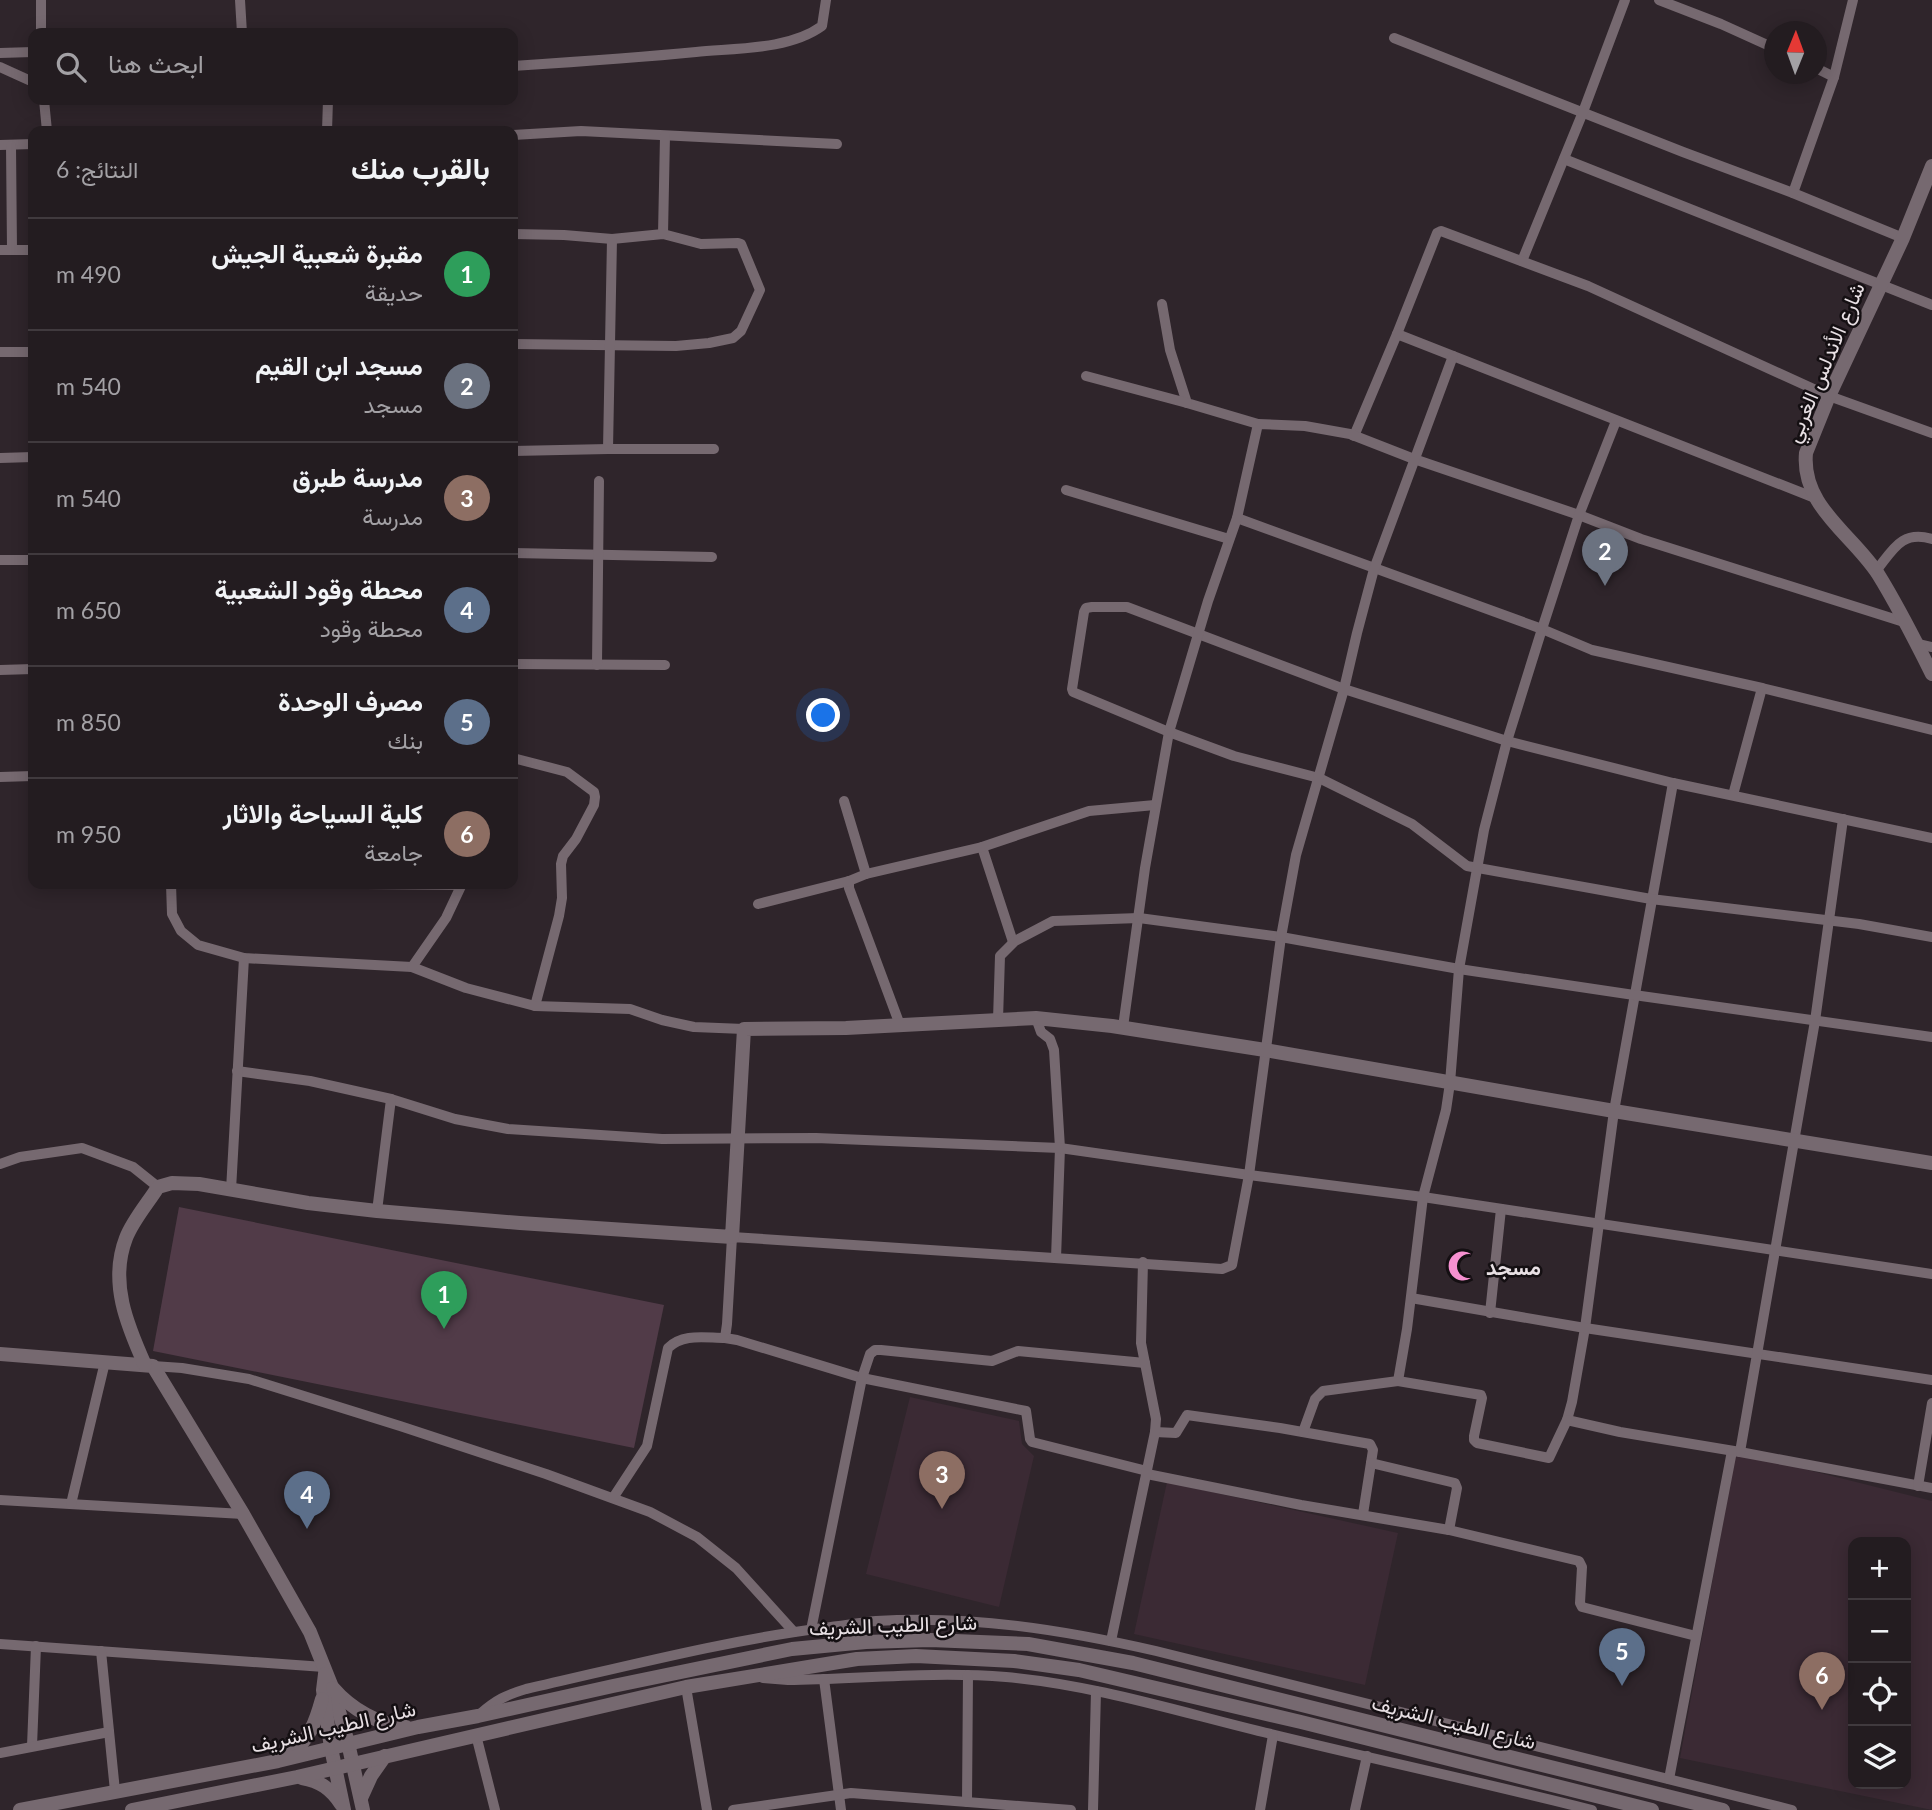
<!DOCTYPE html>
<html lang="ar">
<meta charset="utf-8">
<style>
:root{--surface:#231c20;--page:#2b2529;--text:#f1f3f6;--muted:#a3a1a5;--line:#403a3e;--accent:#f690d0}
body{margin:0;font-family:Lato,Vazirmatn,sans-serif;background:var(--page);color:var(--text);direction:rtl}
.controls{position:absolute;right:21px;bottom:21px;display:grid;overflow:hidden;border-radius:14px;box-shadow:0 4px 18px #0003}
.controls button{width:63px;height:63px;display:grid;place-items:center;padding:0;border:0;border-bottom:2px solid var(--line);background:var(--surface);color:var(--text);font:35px sans-serif}
.compass{position:absolute;left:1764px;top:21px;width:63px;height:63px;border-radius:50%;background:var(--surface);box-shadow:0 4px 18px #0003;rotate:1deg}
.you{position:absolute;left:824px;top:716px;width:24px;height:24px;margin:-18px;border:5px solid #fff;border-radius:50%;background:#1a73e8;box-shadow:0 0 0 10px #1a73e833}
.badge{display:grid;place-items:center;width:46px;height:46px;border-radius:50%;background:var(--accent);color:#fff;font-size:23px;font-weight:700}
.pin{position:absolute;translate:-50% -58px;filter:drop-shadow(0 2px 4px #0008)}
.pin::after{content:'';position:absolute;top:37px;width:24px;height:21px;background:inherit;clip-path:polygon(0 0,100% 0,50% 100%)}
.list{margin:0;padding:0;list-style:none}
h2{display:flex;justify-content:space-between;align-items:center;height:91px;margin:0;padding:0 28px;font-size:30px}
h2 small{font-size:23px;font-weight:400;color:var(--muted)}
.list li{display:grid;grid-template-columns:46px 1fr auto;gap:21px;align-items:center;box-sizing:border-box;height:112px;padding:0 28px;border-top:2px solid var(--line)}
.list b{display:block;font-size:26px;white-space:nowrap}
.list p{margin:0;font-size:23px;white-space:nowrap;color:var(--muted)}
.list em{font-size:23px;font-style:normal;color:var(--muted)}
.icon{flex:none;width:38px;height:38px;fill:none;stroke:currentColor;stroke-width:2;stroke-linecap:round;stroke-linejoin:round}
.map{position:relative;flex:none;width:1932px;height:1810px;overflow:hidden;direction:ltr}
.search{position:absolute;background:var(--surface);box-shadow:0 4px 18px #0003;left:28px;top:28px;width:490px;height:77px;display:flex;align-items:center;gap:18px;box-sizing:border-box;padding:0 24px;border-radius:14px;color:var(--muted);font-size:26px}
.panel{position:absolute;background:var(--surface);box-shadow:0 4px 18px #0003;left:28px;top:126px;width:490px;height:763px;border-radius:14px;direction:rtl}
.map>svg:first-child{display:block}
.built{fill:#3b2a34;fill-rule:evenodd}
.green{fill:#513b48}
.lines{fill:none;stroke-linecap:round;stroke-linejoin:round}
.street{stroke:#766970;stroke-width:10}
.secondary{stroke:#766970;stroke-width:14}
.labels{text-anchor:middle;dominant-baseline:central;stroke-width:5;stroke-linejoin:round;paint-order:stroke}
.street-label{font-size:21px;fill:#e8e0e4;stroke:#140f12}
.poi-label{font-size:21px;font-weight:bold;fill:#e8e0e4;stroke:#140f12;text-anchor:start}
</style>
<div class="map">
<svg width="1932" height="1810" viewBox="0 0 1932 1810">
<rect width="100%" height="100%" fill="#2f252b"/>
<g class="built">
<path d="M910,1397L1019,1421L1022,1444L1034,1456L999,1607L866,1574Z"/>
<path d="M1736,1452L1932,1501V1810L1680,1758ZM1853,1542H1906V1784H1853Z"/>
<path d="M1167,1482L1398,1533L1365,1685L1134,1634Z"/>
</g>
<path class="green" d="M179,1207L664,1305L634,1448L153,1351Z"/>
<g class="lines">
<g class="street">
<path d="M41,0V33"/>
<path d="M240,0L242,33"/>
<path d="M1659,0L1721,24L1774,48"/>
<path d="M1394,38L1683,152L1793,193L1903,238"/>
<path d="M0,53L33,52"/>
<path d="M513,66C574,62 635,58 696,52C736,48 789,50 822,26L826,0"/>
<path d="M0,67L33,82"/>
<path d="M1816,68L1834,77"/>
<path d="M44,100L47,131"/>
<path d="M327,131L328,100"/>
<path d="M513,135L581,131L837,144"/>
<path d="M0,145L33,144"/>
<path d="M11,146L12,250"/>
<path d="M1564,159L1932,305"/>
<path d="M1793,193L1834,77L1853,0"/>
<path d="M513,234L564,235L612,239L663,234L701,244L738,243L741,244L760,290L741,331L733,338L709,343L676,346L513,344"/>
<path d="M663,234L665,136"/>
<path d="M0,250H33"/>
<path d="M1522,261L1583,112L1625,0"/>
<path d="M1162,304L1170,350L1187,403L1258,424"/>
<path d="M1397,334L1437,233L1441,231L1588,286L1829,396L1932,433"/>
<path d="M0,352H33"/>
<path d="M1086,376L1187,403"/>
<path d="M1354,436L1397,334L1815,498"/>
<path d="M608,449L612,239"/>
<path d="M513,451L608,449H714"/>
<path d="M0,458L33,457"/>
<path d="M1066,490L1229,539"/>
<path d="M1237,518L1542,629L1592,650L1762,688L1932,730"/>
<path d="M513,553L712,557"/>
<path d="M0,560H33"/>
<path d="M1876,571C1893,550 1901,530 1932,539"/>
<path d="M1918,644L1932,647"/>
<path d="M513,664L665,665"/>
<path d="M597,665L599,481"/>
<path d="M0,670L33,669"/>
<path d="M513,758L567,772L594,792L595,797L594,805L576,839L563,856L561,864L562,898L559,916L535,1006"/>
<path d="M0,777L33,776"/>
<path d="M1673,783L1614,1111L1585,1328L1572,1402L1567,1420L1620,1432L1740,1452L1932,1488"/>
<path d="M1733,795L1762,688"/>
<path d="M844,801L866,874"/>
<path d="M1932,838L1673,783L1507,741L1344,689L1127,607H1092L1086,608L1084,612L1072,689L1073,692L1169,732L1234,756L1319,778L1412,824L1467,866L1651,899L1859,924L1932,937"/>
<path d="M982,847L1013,942"/>
<path d="M849,881V888L900,1025"/>
<path d="M171,884L172,914L181,931L198,945L244,958L412,967L466,988L535,1006L630,1009L662,1020L694,1027L744,1029"/>
<path d="M366,884L462,885"/>
<path d="M758,904L849,881L866,874L982,847L1089,811L1155,805"/>
<path d="M412,967L446,918L462,884"/>
<path d="M1036,1018L1041,1032L1050,1039L1054,1050L1060,1148L1056,1258"/>
<path d="M998,1020L1000,956L1015,941L1053,921L1139,918L1281,937L1459,969L1634,995L1932,1037"/>
<path d="M1123,1027L1145,868L1169,732L1208,601L1237,518L1258,424L1305,426L1350,434L1414,459L1579,515L1641,539L1907,623"/>
<path d="M237,1071L310,1081L391,1099L455,1119L508,1129L662,1139L816,1138L1060,1148L1249,1175L1423,1197L1932,1274"/>
<path d="M0,1164L20,1157L82,1148L133,1167L158,1187"/>
<path d="M231,1190L244,958"/>
<path d="M377,1211L391,1099"/>
<path d="M1411,1298L1585,1328L1932,1380"/>
<path d="M1490,1313L1501,1209"/>
<path d="M153,1366L182,1368L249,1379L400,1426L546,1474L650,1512L697,1537L736,1568L794,1632"/>
<path d="M1398,1381L1481,1395L1482,1398L1474,1436V1440L1477,1443L1549,1458L1567,1420"/>
<path d="M1155,1432L1176,1433L1187,1415L1280,1428L1370,1444L1373,1450L1363,1514"/>
<path d="M1303,1432L1315,1399L1323,1391L1398,1381L1407,1329L1423,1197L1446,1110L1450,1083L1459,969L1484,830L1507,741L1542,629L1579,515L1616,421"/>
<path d="M1740,1452L1815,1021L1843,819"/>
<path d="M1371,1463L1455,1483L1457,1488L1449,1530"/>
<path d="M1147,1471L1032,1442L1030,1439L1026,1411L862,1378L737,1340L725,1338L727,1324L732,1237L1222,1269L1232,1265L1249,1175L1281,937L1296,855L1344,689L1357,633L1374,569L1453,356"/>
<path d="M1147,1474L1301,1505L1449,1530L1579,1561L1582,1567L1580,1603L1582,1607L1696,1636"/>
<path d="M1918,1486L1932,1403"/>
<path d="M613,1498L647,1446L668,1348C683,1333 705,1338 725,1338"/>
<path d="M0,1500L243,1514"/>
<path d="M71,1504L105,1362"/>
<path d="M811,1630L862,1378L870,1354L875,1350H881L992,1361L1018,1351L1145,1363"/>
<path d="M1111,1641L1155,1432L1156,1419L1141,1343L1143,1262"/>
<path d="M0,1644L324,1667"/>
<path d="M101,1651L115,1791"/>
<path d="M763,1678L788,1680C860,1679 934,1671 1006,1677C1096,1685 1183,1713 1271,1734C1378,1760 1485,1783 1592,1810"/>
<path d="M824,1679L841,1810"/>
<path d="M686,1687L707,1810"/>
<path d="M480,1714C496,1700 506,1695 526,1689C624,1667 723,1641 823,1628C841,1626 858,1623 876,1621C971,1615 1064,1630 1156,1651L1792,1810"/>
<path d="M476,1735L495,1810"/>
<path d="M32,1746L36,1646"/>
<path d="M0,1753L109,1732"/>
<path d="M1669,1779L1732,1451"/>
<path d="M967,1802L968,1675"/>
<path d="M733,1810L851,1793L1071,1810"/>
<path d="M1093,1810L1096,1691"/>
<path d="M1260,1810L1273,1735"/>
<path d="M1355,1810L1367,1756"/>
</g>
<g class="secondary">
<path d="M1932,166L1903,238L1829,396L1806,453C1801,506 1852,534 1878,574C1898,606 1915,640 1932,674"/>
<path d="M0,1354L153,1366L243,1514L310,1632L332,1687L348,1743L363,1810"/>
<path d="M145,1365C127,1325 109,1282 126,1238C133,1220 148,1203 158,1187L172,1183L199,1184L308,1203L377,1211L520,1223L732,1237L744,1029L846,1028L1036,1018L1112,1026L1265,1050L1614,1111L1932,1163"/>
<path d="M325,1674L323,1690L331,1748L344,1810"/>
<path d="M333,1688C351,1709 379,1725 406,1727"/>
<path d="M289,1755C309,1741 316,1721 322,1699"/>
<path d="M302,1778C320,1781 331,1789 341,1804"/>
<path d="M361,1798L371,1776L385,1756"/>
<path d="M20,1810L278,1761L418,1727L478,1716L613,1686L792,1649L866,1642L930,1640L1028,1644L1133,1663L1723,1810"/>
<path d="M132,1810L297,1777L686,1687L857,1659L916,1656L1014,1661L1079,1670L1301,1722L1652,1810"/>
</g>
</g>
<defs>
<g id="mosque-bare" transform="scale(2.415)"><path d="M3.5-4.9A6 6 0 1 0 3.5 4.9A5 5 0 1 1 3.5-4.9Z" fill="#f690d0" stroke="#140f12" stroke-width="2.5" paint-order="stroke"/></g>
</defs>
<g fill-rule="evenodd">
<use href="#mosque-bare" x="1463" y="1266"/>
</g>
<g class="labels">
<g class="street-label">
<text transform="translate(1824 362) rotate(-67)">شارع الأندلس الغربي</text>
<text transform="translate(893 1624) rotate(-2)">شارع الطيب الشريف</text>
<text transform="translate(1454 1721) rotate(14)">شارع الطيب الشريف</text>
<text transform="translate(333 1726) rotate(-13)">شارع الطيب الشريف</text>
</g>
<g class="poi-label">
<text x="1486" y="1266">مسجد</text>
</g>
</g>
</svg>
<div class="controls">
<button>+</button>
<button>−</button>
<button><svg class="icon" aria-label="locate" viewBox="0 0 24 24"><circle cx="12" cy="12" r="6"/><path d="M12 2v4M12 18v4M2 12h4M18 12h4"/></svg></button>
<button><svg class="icon" aria-label="layers" viewBox="0 0 24 24"><path d="M12 4l9 5-9 5-9-5zM3 14l9 5 9-5"/></svg></button>
</div>
<svg class="compass" viewBox="-18 -18 36 36"><path d="M0-13l5 13h-10z" fill="#e53935"/><path d="M0 13l5-13h-10z" fill="#a3a1a5"/></svg>
<div class="you"></div>
<div class="pin badge" style="left:444px;top:1329px;background:#2e9e5b">1</div>
<div class="pin badge" style="left:1605px;top:586px;background:#6b7280">2</div>
<div class="pin badge" style="left:942px;top:1509px;background:#8d6e63">3</div>
<div class="pin badge" style="left:307px;top:1529px;background:#5c6f8a">4</div>
<div class="pin badge" style="left:1622px;top:1686px;background:#5c6f8a">5</div>
<div class="pin badge" style="left:1822px;top:1710px;background:#8d6e63">6</div>
<div class="search"><svg class="icon" aria-label="search" viewBox="0 0 24 24"><circle cx="10" cy="10" r="6"/><path d="M15 15l6 6"/></svg>ابحث هنا</div>
<section class="panel">
<h2>بالقرب منك<small>النتائج: 6</small></h2>
<ul class="list">
<li><span class="badge" style="background:#2e9e5b">1</span><div><b>مقبرة شعبية الجيش</b><p>حديقة</p></div><em>490 m</em></li>
<li><span class="badge" style="background:#6b7280">2</span><div><b>مسجد ابن القيم</b><p>مسجد</p></div><em>540 m</em></li>
<li><span class="badge" style="background:#8d6e63">3</span><div><b>مدرسة طبرق</b><p>مدرسة</p></div><em>540 m</em></li>
<li><span class="badge" style="background:#5c6f8a">4</span><div><b>محطة وقود الشعبية</b><p>محطة وقود</p></div><em>650 m</em></li>
<li><span class="badge" style="background:#5c6f8a">5</span><div><b>مصرف الوحدة</b><p>بنك</p></div><em>850 m</em></li>
<li><span class="badge" style="background:#8d6e63">6</span><div><b>كلية السياحة والاثار</b><p>جامعة</p></div><em>950 m</em></li>
</ul>
</section>
</div>
